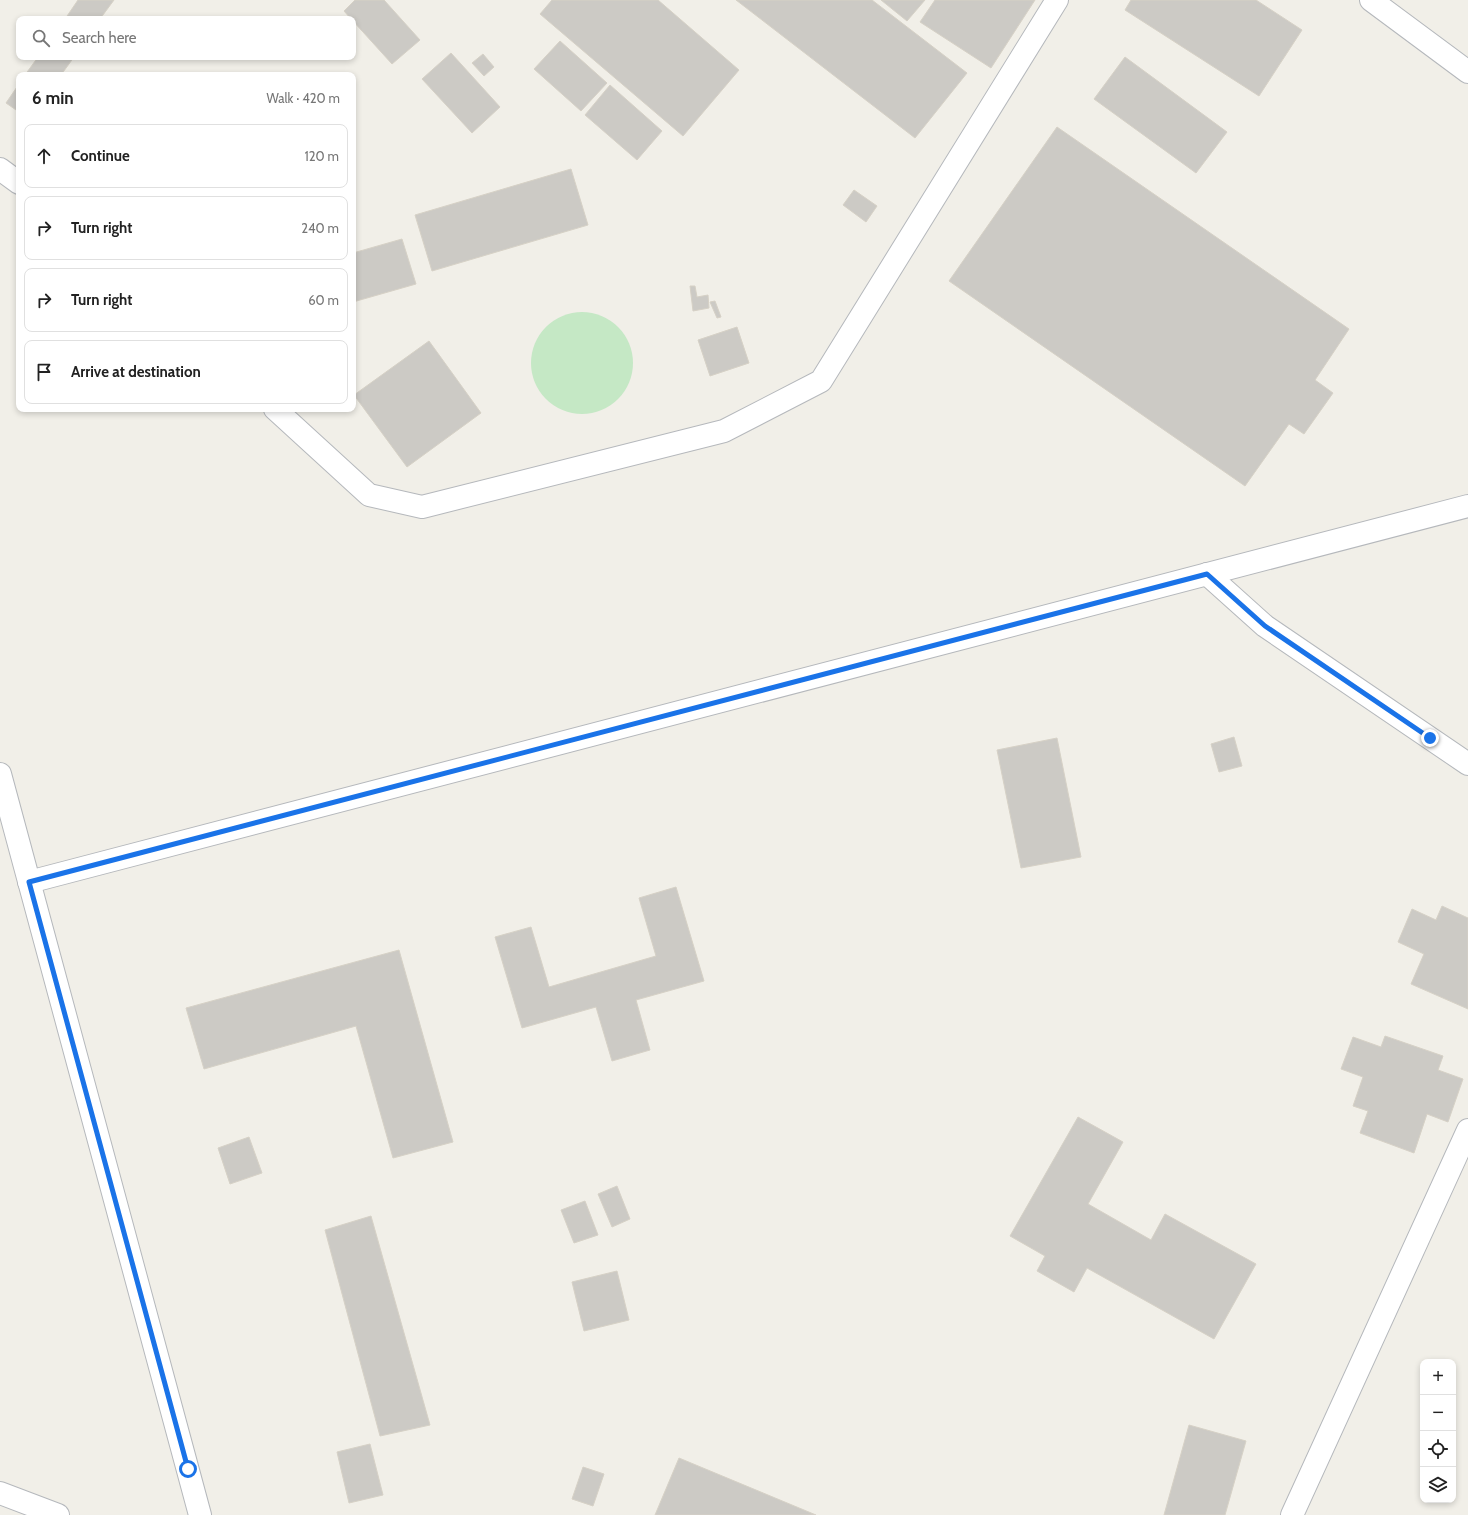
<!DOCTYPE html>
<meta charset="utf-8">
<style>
:root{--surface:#fff;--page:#f2f2f2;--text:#222;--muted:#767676;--line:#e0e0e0}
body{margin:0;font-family:Cabin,sans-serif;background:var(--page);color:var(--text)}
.controls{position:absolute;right:12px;bottom:12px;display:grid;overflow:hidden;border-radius:8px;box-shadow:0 2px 6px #0003}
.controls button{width:36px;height:36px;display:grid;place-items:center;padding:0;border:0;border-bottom:1px solid var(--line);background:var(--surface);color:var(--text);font:20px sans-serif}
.stop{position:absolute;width:12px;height:12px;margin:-9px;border:3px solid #1a73e8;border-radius:50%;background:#fff}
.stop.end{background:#1a73e8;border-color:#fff;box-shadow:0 1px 4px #0008}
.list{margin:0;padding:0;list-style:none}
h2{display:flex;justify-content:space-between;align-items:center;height:52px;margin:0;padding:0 16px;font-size:17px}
h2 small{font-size:13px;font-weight:400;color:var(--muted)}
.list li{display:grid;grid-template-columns:26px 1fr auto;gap:12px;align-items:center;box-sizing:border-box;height:64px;margin:0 8px 8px;padding:0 8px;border:1px solid var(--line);border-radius:8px}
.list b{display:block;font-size:15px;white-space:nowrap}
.list em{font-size:13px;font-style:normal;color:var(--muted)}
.icon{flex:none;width:22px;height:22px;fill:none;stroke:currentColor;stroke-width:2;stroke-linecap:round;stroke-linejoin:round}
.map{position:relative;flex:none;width:1468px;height:1515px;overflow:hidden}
.search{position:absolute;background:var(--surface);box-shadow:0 2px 6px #0003;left:16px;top:16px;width:340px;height:44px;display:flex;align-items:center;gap:10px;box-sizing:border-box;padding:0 14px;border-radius:8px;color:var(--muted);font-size:15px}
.panel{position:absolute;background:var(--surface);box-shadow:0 2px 6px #0003;left:16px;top:72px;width:340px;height:340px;border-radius:8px}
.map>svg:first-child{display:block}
.green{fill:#c5e8c5}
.building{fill:#cccac5;stroke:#d6d1c6}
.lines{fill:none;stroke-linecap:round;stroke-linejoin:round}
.minor-casing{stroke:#b5b8bc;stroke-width:24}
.minor{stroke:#fff;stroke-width:22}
.route{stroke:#1a73e8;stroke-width:5}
</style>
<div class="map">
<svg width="1468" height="1515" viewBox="0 0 1468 1515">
<rect width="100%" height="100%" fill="#f1efe8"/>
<circle class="green" cx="582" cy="363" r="51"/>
<g class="building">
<path d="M78,0H114L100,19H65Z"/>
<path d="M355,0H384L420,40L392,64L353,21V19H351L344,11Z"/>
<path d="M552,0H658L739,70L683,136L540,14Z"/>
<path d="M736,0H872L967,73L915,138Z"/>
<path d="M881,0H925L907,21Z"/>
<path d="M935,0H1035L991,68L920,22Z"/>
<path d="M1131,0H1256L1302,30L1259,96L1125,10Z"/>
<path d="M560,41L607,83L581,111L534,69Z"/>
<path d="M451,53L500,107L472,133L422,79Z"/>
<path d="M483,54L494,67L484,76L472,63Z"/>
<path d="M38,57H74L61,75H25Z"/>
<path d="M1125,57L1227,132L1196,173L1094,99Z"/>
<path d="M19,84V112L6,103Z"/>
<path d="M610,85L662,131L637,160L585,115Z"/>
<path d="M1057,127L1349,329L1315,380L1333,393L1304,434L1289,424L1245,486L949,281Z"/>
<path d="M571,169L588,225L432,271L415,215Z"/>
<path d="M854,190L877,206L866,222L843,205Z"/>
<path d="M402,239L416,284L353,302V253Z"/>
<path d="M690,286H695L697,297L708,295L709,308L693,311Z"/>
<path d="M715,301L721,317L717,318L710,302Z"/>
<path d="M737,327L749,363L710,376L698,340Z"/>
<path d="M429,341L481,413L407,467L354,395Z"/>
<path d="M1234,737L1242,766L1219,772L1211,744Z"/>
<path d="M1057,738L1081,857L1021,868L997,750Z"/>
<path d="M676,887L704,981L636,1000L650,1050L612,1061L596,1007L522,1028L495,937L531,927L549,987L656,956L639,898Z"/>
<path d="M1442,906L1468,918V1009L1411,984L1424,954L1398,942L1412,909L1436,920Z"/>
<path d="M399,950L453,1142L393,1158L356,1026L204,1069L186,1008Z"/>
<path d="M1385,1036L1443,1056L1438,1070L1463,1079L1448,1122L1427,1114L1414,1153L1360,1133L1368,1111L1353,1106L1363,1077L1341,1069L1353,1037L1381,1047Z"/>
<path d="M1078,1117L1123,1142L1088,1204L1151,1240L1165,1214L1256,1264L1214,1339L1087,1268L1074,1292L1037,1271L1045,1256L1010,1236Z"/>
<path d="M249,1137L262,1173L230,1184L218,1148Z"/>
<path d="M617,1186L630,1219L612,1227L598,1194Z"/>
<path d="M585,1201L598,1235L574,1243L561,1210Z"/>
<path d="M371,1216L430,1425L380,1436L325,1230Z"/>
<path d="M617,1271L629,1320L584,1331L572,1282Z"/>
<path d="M1189,1425L1246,1441L1225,1515H1164Z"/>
<path d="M370,1444L383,1495L349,1503L337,1452Z"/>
<path d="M679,1458L816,1515H655Z"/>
<path d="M583,1467L604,1474L593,1506L572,1499Z"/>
</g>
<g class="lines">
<g class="minor-casing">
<g id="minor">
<path d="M1371,0L1468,72"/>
<path d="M0,169L19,183"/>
<path d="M275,409L369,495L422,507L724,431L821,381L1057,0"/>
<path d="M1207,574L1265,626L1468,764"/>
<path d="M0,774L200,1515"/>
<path d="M29,882L1468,506"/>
<path d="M0,1493L58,1515"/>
<path d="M1292,1515L1468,1130"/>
</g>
</g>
<use href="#minor" class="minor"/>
</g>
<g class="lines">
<path class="route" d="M188,1469L29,882L1207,574L1265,626L1430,738"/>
</g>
</svg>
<div class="controls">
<button>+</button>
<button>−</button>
<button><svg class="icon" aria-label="locate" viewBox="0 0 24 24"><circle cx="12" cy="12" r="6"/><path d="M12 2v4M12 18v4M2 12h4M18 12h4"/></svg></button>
<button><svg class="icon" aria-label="layers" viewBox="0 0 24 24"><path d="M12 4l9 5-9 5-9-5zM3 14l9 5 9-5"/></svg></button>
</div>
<div class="stop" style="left:188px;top:1469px"></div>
<div class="stop end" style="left:1430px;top:738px"></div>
<div class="search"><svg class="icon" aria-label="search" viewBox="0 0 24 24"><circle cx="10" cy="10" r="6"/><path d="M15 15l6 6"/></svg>Search here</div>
<section class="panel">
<h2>6 min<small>Walk · 420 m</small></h2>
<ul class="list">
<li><svg class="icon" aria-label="ahead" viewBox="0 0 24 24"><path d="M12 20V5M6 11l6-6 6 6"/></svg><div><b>Continue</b></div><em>120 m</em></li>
<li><svg class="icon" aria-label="right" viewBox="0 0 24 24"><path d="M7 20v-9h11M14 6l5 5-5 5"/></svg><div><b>Turn right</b></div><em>240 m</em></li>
<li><svg class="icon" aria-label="right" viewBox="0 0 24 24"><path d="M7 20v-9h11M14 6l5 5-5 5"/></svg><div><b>Turn right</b></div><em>60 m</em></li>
<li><svg class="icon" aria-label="arrive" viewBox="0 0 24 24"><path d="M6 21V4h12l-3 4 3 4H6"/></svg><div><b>Arrive at destination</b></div></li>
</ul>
</section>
</div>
